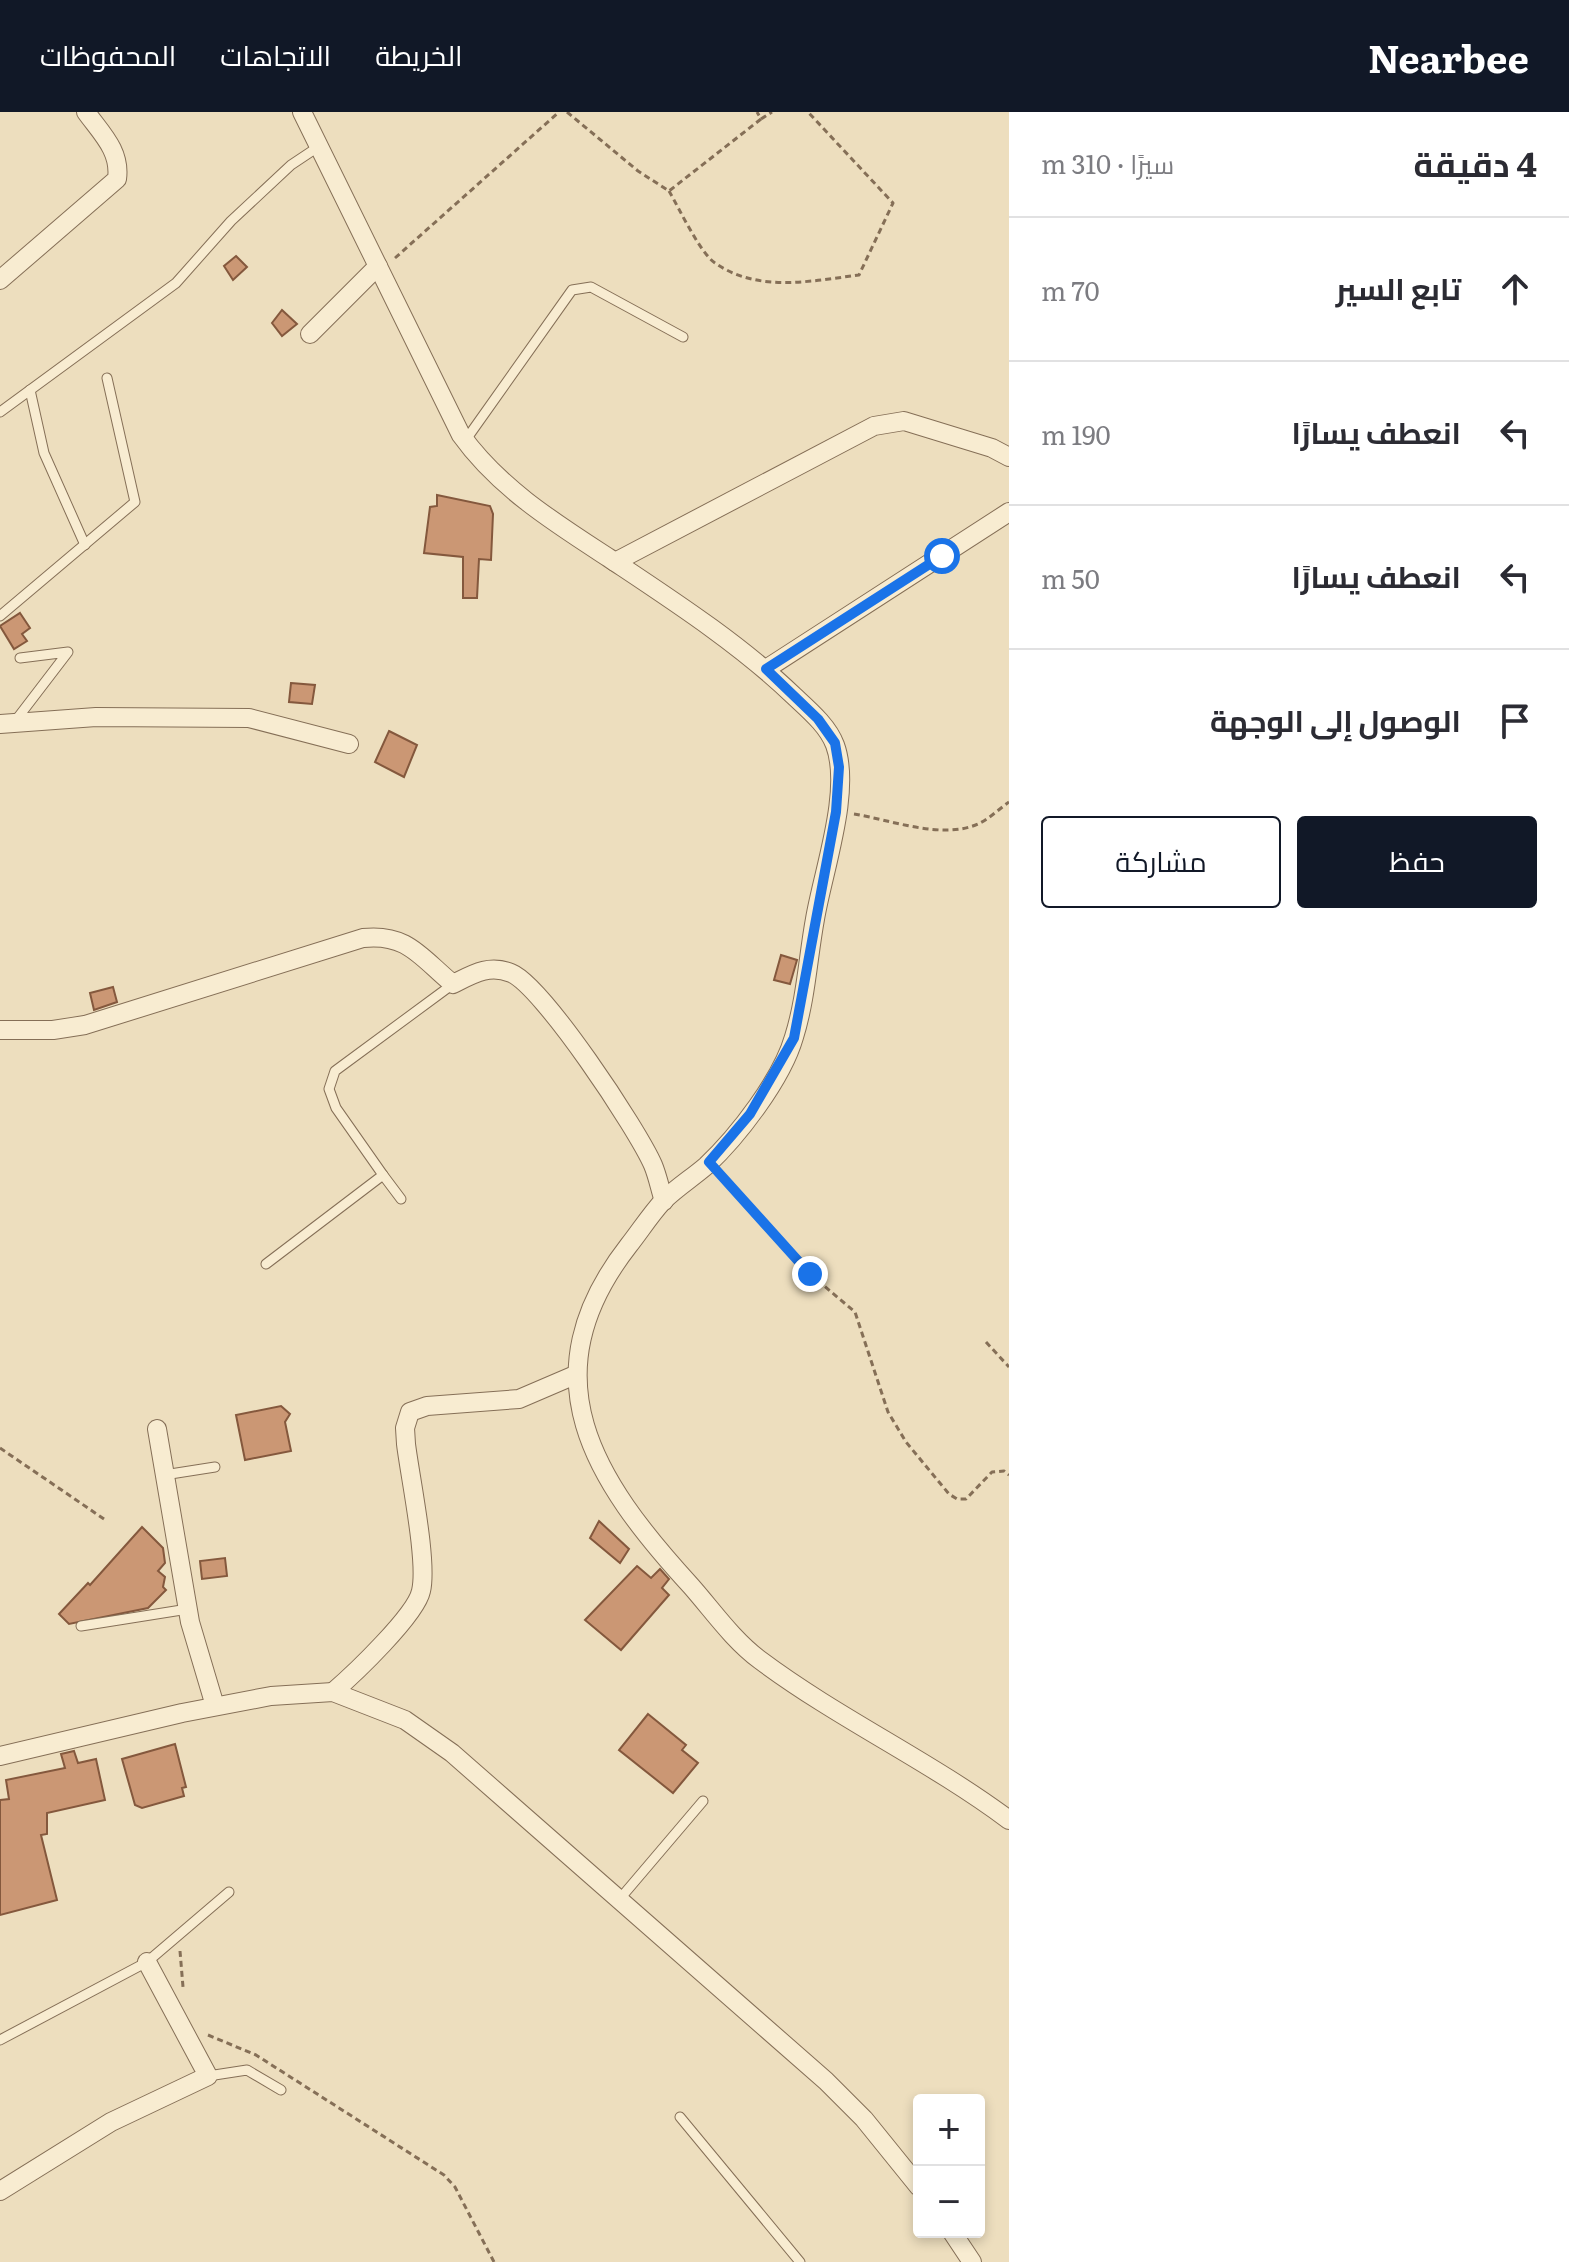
<!DOCTYPE html>
<html lang="ar">
<meta charset="utf-8">
<style>
:root{--surface:#fff;--page:#f7f7f7;--text:#2b2b33;--muted:#7c7c81;--line:#e1e1e2;--accent:#111827}
body{margin:0;font-family:Literata,Cairo,serif;background:var(--page);color:var(--text);direction:rtl}
.controls{position:absolute;right:24px;bottom:24px;display:grid;overflow:hidden;border-radius:8px;box-shadow:0 4px 12px #0003}
.controls button{width:72px;height:72px;display:grid;place-items:center;padding:0;border:0;border-bottom:2px solid var(--line);background:var(--surface);color:var(--text);font:40px sans-serif}
.stop{position:absolute;width:24px;height:24px;margin:-18px;border:6px solid #1a73e8;border-radius:50%;background:#fff}
.stop.end{background:#1a73e8;border-color:#fff;box-shadow:0 2px 8px #0008}
.list{margin:0;padding:0;list-style:none}
h2{display:flex;justify-content:space-between;align-items:center;height:104px;margin:0;padding:0 32px;font-size:34px}
h2 small{font-size:26px;font-weight:400;color:var(--muted)}
.list li{display:grid;grid-template-columns:52px 1fr auto;gap:24px;align-items:center;box-sizing:border-box;height:144px;padding:0 32px;border-top:2px solid var(--line)}
.list b{display:block;font-size:30px;white-space:nowrap}
.list em{font-size:26px;font-style:normal;color:var(--muted)}
.actions{display:flex;gap:16px;padding:24px 32px}
.actions a{flex:1;padding:18px 0;border:2px solid var(--accent);border-radius:8px;text-align:center;font-size:28px;color:var(--accent)}
.actions .main{background:var(--accent);color:#fff}
.icon{flex:none;width:44px;height:44px;fill:none;stroke:currentColor;stroke-width:2;stroke-linecap:round;stroke-linejoin:round}
.map{position:relative;flex:none;width:1009px;height:2150px;overflow:hidden;direction:ltr}
header{display:flex;align-items:center;gap:48px;box-sizing:border-box;height:112px;padding:0 40px;background:var(--accent);color:#fff}
header strong{font-size:38px}
nav{display:flex;gap:44px;margin-inline-start:auto;font-size:28px}
main{display:flex}
aside{flex:1;background:var(--surface)}
.map>svg:first-child{display:block}
.building{fill:#cb9774;stroke:#84583d;stroke-width:2}
.lines{fill:none;stroke-linecap:round;stroke-linejoin:round}
.service-casing{stroke:#856f57;stroke-width:11}
.minor-casing{stroke:#856f57;stroke-width:20}
.path{stroke:#856f57;stroke-width:3;stroke-dasharray:6 4;stroke-linecap:butt}
.service{stroke:#f8ecd1;stroke-width:9}
.minor{stroke:#f8ecd1;stroke-width:18}
.route{stroke:#1a73e8;stroke-width:10}
</style>
<header>
<strong>Nearbee</strong>
<nav><a>الخريطة</a><a>الاتجاهات</a><a>المحفوظات</a></nav>
</header>
<main>
<aside>
<h2>4 دقيقة<small>سيرًا · 310 m</small></h2>
<ul class="list">
<li><svg class="icon" aria-label="ahead" viewBox="0 0 24 24"><path d="M12 20V5M6 11l6-6 6 6"/></svg><div><b>تابع السير</b></div><em>70 m</em></li>
<li><svg class="icon" aria-label="left" viewBox="0 0 24 24"><path d="M17 20v-9H6M10 6l-5 5 5 5"/></svg><div><b>انعطف يسارًا</b></div><em>190 m</em></li>
<li><svg class="icon" aria-label="left" viewBox="0 0 24 24"><path d="M17 20v-9H6M10 6l-5 5 5 5"/></svg><div><b>انعطف يسارًا</b></div><em>50 m</em></li>
<li><svg class="icon" aria-label="arrive" viewBox="0 0 24 24"><path d="M6 21V4h12l-3 4 3 4H6"/></svg><div><b>الوصول إلى الوجهة</b></div></li>
</ul>
<div class="actions"><a class="main">حفظ</a><a>مشاركة</a></div>
</aside>
<div class="map">
<svg width="1009" height="2150" viewBox="0 0 1009 2150">
<rect width="100%" height="100%" fill="#eddebe"/>
<g class="building">
<path d="M236,144L247,155L233,168L224,154Z"/>
<path d="M282,198L297,212L282,224L272,211Z"/>
<path d="M437,383L490,394L493,402L491,448L479,447L477,486H463V445L424,441L430,395L437,394Z"/>
<path d="M20,501L30,516L22,522L27,529L14,537L0,514Z"/>
<path d="M291,571L315,573L312,592L289,590Z"/>
<path d="M389,619L417,633L404,665L375,650Z"/>
<path d="M781,843L797,848L790,872L774,868Z"/>
<path d="M113,875L117,890L94,898L90,881Z"/>
<path d="M281,1294L290,1302L285,1310L291,1339L245,1348L236,1303Z"/>
<path d="M599,1409L629,1437L620,1451L590,1426Z"/>
<path d="M142,1415L163,1436L165,1451L158,1459L165,1465L163,1475L166,1478L148,1496L69,1512L59,1502L88,1471L90,1473Z"/>
<path d="M225,1446L227,1464L202,1467L200,1449Z"/>
<path d="M637,1454L651,1466L660,1457L669,1467L662,1476L669,1483L621,1538L585,1508Z"/>
<path d="M648,1602L686,1633L682,1638L698,1651L673,1681L619,1638Z"/>
<path d="M175,1632L186,1675L182,1676L184,1684L142,1696L135,1693L122,1647Z"/>
<path d="M74,1639L78,1651L96,1647L105,1688L47,1701V1722L41,1723L57,1788L0,1803V1688L9,1687L6,1668L65,1656L61,1642Z"/>
</g>
<g class="lines">
<g class="service-casing">
<g id="service">
<path d="M30,278L44,341L85,433"/>
<path d="M0,300L176,171L231,109L291,53L318,35"/>
<path d="M465,329L572,178L591,175L683,225"/>
<path d="M0,504L135,390L107,266"/>
<path d="M16,608L68,540L20,546"/>
<path d="M383,1063L401,1087"/>
<path d="M266,1152L383,1063L336,996L329,977L335,959L453,872"/>
<path d="M164,1363L215,1355"/>
<path d="M81,1514L188,1497"/>
<path d="M618,1789L703,1689"/>
<path d="M0,1928L147,1850L229,1780"/>
<path d="M208,1964L247,1958L281,1978"/>
<path d="M680,2005L800,2150"/>
</g>
</g>
<g class="minor-casing">
<g id="minor">
<path d="M302,0L461,323C499,376 555,411 609,446C672,488 740,532 794,584C809,598 828,614 835,633C852,679 823,759 815,807C808,845 806,887 794,925C782,967 738,1024 706,1054C692,1066 676,1076 663,1089C651,1102 640,1119 629,1133C526,1265 594,1368 691,1474C713,1499 733,1528 760,1548C839,1607 930,1649 1009,1708"/>
<path d="M0,168L117,67C121,39 101,21 86,0"/>
<path d="M310,222L378,154"/>
<path d="M615,450L874,314L904,309L992,336L1009,345"/>
<path d="M766,557L1009,400"/>
<path d="M0,612L96,605L249,606L349,632"/>
<path d="M0,918H53L85,913L363,826C408,821 421,846 453,872C473,862 489,852 511,861C542,873 638,1018 653,1053C658,1065 660,1077 664,1089"/>
<path d="M157,1317L190,1510L215,1594"/>
<path d="M333,1580C354,1562 416,1503 421,1479C428,1450 410,1365 406,1332L405,1316L410,1300L427,1294L519,1287L575,1263"/>
<path d="M0,1644L182,1601L271,1584L333,1580L405,1608L452,1641L826,1969L864,2007L919,2075"/>
<path d="M0,2079L111,2010L208,1964L147,1850"/>
<path d="M952,2120L972,2150"/>
</g>
</g>
<g class="path">
<path d="M567,0L638,59L669,79L761,7L757,0"/>
<path d="M761,7L772,0"/>
<path d="M669,79C679,96 700,141 715,151C758,181 811,169 859,163L893,91L808,0"/>
<path d="M395,146L559,0"/>
<path d="M854,702C891,708 942,728 978,712C989,707 999,697 1009,690"/>
<path d="M723,1065L810,1162L855,1200L888,1300L906,1330L949,1382L957,1387H966L992,1360L1004,1359L1009,1363"/>
<path d="M986,1230L1009,1255"/>
<path d="M0,1336L104,1407"/>
<path d="M180,1839L183,1875"/>
<path d="M208,1923L256,1943L444,2063L455,2075L494,2150"/>
</g>
<use href="#service" class="service"/>
<use href="#minor" class="minor"/>
</g>
<g class="lines">
<path class="route" d="M810,1162L709,1050L750,1002L794,926L836,700L839,655L835,631L818,607L766,557L942,444"/>
</g>
</svg>
<div class="controls">
<button>+</button>
<button>−</button>
</div>
<div class="stop" style="left:942px;top:444px"></div>
<div class="stop end" style="left:810px;top:1162px"></div>
</div>
</main>
